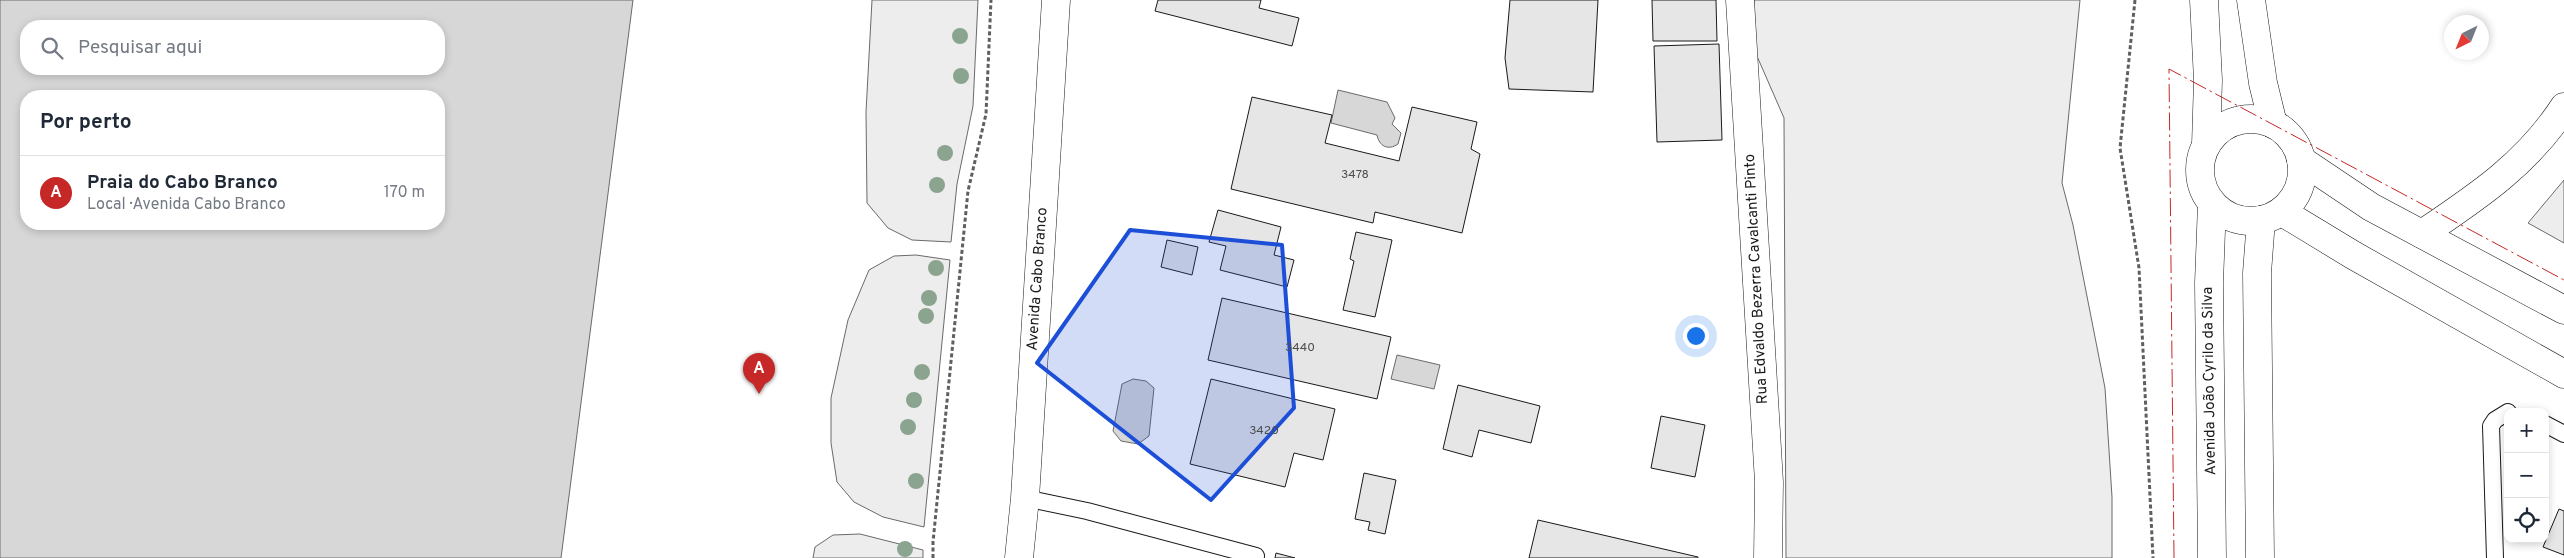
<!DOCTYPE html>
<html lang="pt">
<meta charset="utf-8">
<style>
:root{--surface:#fff;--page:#f2f2f3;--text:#1f2937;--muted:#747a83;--line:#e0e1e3;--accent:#c62828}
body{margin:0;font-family:Overpass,sans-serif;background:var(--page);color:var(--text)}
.controls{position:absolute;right:15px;bottom:15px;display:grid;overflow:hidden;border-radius:10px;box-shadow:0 2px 8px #0003}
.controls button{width:45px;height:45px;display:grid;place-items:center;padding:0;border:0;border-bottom:1px solid var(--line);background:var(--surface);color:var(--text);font:25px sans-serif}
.compass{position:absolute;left:2444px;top:15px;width:45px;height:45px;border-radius:50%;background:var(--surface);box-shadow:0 2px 8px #0003;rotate:223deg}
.you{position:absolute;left:1695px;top:335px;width:18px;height:18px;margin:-12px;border:4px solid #fff;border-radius:50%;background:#1a73e8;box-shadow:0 0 0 8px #1a73e833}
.badge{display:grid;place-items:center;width:32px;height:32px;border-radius:50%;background:var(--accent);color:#fff;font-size:16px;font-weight:700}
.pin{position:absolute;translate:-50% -41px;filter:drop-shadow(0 1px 2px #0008)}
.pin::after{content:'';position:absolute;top:26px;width:18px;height:15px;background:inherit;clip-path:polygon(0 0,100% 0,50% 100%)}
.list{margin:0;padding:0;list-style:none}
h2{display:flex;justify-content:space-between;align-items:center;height:65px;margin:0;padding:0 20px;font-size:21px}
h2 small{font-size:16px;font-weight:400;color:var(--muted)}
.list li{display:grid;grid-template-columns:32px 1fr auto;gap:15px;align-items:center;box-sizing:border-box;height:75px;padding:0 20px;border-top:1px solid var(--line)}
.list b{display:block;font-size:19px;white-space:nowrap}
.list p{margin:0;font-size:16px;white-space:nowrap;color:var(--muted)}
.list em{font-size:16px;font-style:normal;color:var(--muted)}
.icon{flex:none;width:28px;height:28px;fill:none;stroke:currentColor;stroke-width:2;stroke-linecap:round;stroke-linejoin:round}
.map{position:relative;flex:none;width:2564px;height:558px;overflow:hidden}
.search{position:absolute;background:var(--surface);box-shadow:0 2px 8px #0003;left:20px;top:20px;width:425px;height:55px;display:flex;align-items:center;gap:12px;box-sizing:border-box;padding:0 18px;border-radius:20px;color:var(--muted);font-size:19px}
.panel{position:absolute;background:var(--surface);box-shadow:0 2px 8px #0003;left:20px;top:90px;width:425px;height:140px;border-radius:20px}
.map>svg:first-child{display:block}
.built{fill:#ededed;stroke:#6a6a6a}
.water{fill:#d7d7d7;stroke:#6a6a6a;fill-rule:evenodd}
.building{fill:#e6e6e6;stroke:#1a1a1a}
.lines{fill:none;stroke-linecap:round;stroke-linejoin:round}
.lane-casing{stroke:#1a1a1a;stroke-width:18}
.street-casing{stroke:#1a1a1a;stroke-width:29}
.secondary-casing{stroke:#1a1a1a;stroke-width:29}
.primary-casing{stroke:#1a1a1a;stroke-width:29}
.path{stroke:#5f5f5f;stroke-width:3;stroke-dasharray:4 2.5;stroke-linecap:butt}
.lane{stroke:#fff;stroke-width:16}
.street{stroke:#fff;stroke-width:28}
.secondary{stroke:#fff;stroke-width:28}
.primary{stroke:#fff;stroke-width:28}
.power{stroke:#c62828;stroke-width:1;stroke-dasharray:18 4 2.5 4;stroke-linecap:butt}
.tree{fill:#8aa48f}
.marked{fill:#1d4ed8;fill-opacity:0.2;stroke:#1d4ed8;stroke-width:4;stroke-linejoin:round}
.labels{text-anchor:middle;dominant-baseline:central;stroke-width:4;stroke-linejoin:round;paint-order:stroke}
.number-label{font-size:12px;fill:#4d4d4d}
.street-label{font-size:15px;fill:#1a1a1a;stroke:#fff}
</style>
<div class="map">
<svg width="2564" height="558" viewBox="0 0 2564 558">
<rect width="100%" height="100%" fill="#fff"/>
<g class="built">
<path d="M872,0H978L973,106L957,184L951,242L912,240L888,228L867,203L866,112Z"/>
<path d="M1754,0H2080L2062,183L2073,225L2105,388L2112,497V558H1786L1784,118L1753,47Z"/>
<path d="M2564,180V243L2528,223Z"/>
<path d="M916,255L950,260L924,527L883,517L854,502L837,482L831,443V398L848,320L869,270L894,256Z"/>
<path d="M860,534L923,550V558H813L815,547L833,535Z"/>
</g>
<g class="water">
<path d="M0,0H633L561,558H0ZM439,26V69H26V26ZM26,96H439V224H26Z"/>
<path d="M1338,90L1387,102L1395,118L1392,124L1401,133L1398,144C1388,151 1379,146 1377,135L1331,123Z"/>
<path d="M1397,355L1440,365L1434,389L1391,379Z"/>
<path d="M1133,379L1146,381L1154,388L1149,436L1138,444L1121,441L1113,431L1122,384Z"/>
</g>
<g class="building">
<path d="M1158,0H1261L1259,8L1299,18L1292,46L1155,11Z"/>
<path d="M1510,0H1598L1593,92L1509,89L1505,58Z"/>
<path d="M1652,0H1716L1717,41H1653Z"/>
<path d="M1719,44L1722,140L1657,142L1654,46Z"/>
<path d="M1252,97L1332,115L1325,143L1399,161L1412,107L1477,122L1471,149L1480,154L1462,233L1375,212L1373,223L1231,189Z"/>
<path d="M1218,210L1281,227L1274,255L1294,260L1287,287L1220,270L1226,246L1209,242Z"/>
<path d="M1356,232L1392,240L1375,317L1343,310L1354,261L1350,259Z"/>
<path d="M1167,240L1198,247L1192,275L1161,267Z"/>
<path d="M1222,298L1391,337L1377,399L1208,360Z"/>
<path d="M1211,379L1335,409L1323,460L1294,453L1285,487L1190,464Z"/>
<path d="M1458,385L1540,406L1531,443L1479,430L1472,457L1443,449Z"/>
<path d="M1661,416L1705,425L1695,477L1651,468Z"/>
<path d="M1364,473L1396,480L1385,534L1368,530L1370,522L1355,519Z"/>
<path d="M2559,509L2564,511V555L2543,547Z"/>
<path d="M1538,520L1698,557V558H1529Z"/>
<path d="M1276,553L1295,558H1275Z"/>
</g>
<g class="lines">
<g class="lane-casing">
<g id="lane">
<path d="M2545,424L2564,434"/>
<path d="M1025,498L1087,511L1256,556"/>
<path d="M2495,558L2491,426L2495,420L2508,412"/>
</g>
</g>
<g class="street-casing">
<path id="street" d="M2422,234C2477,197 2527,164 2564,107"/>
</g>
<g class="secondary-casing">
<g id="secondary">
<path d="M1740,0L1769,482L1768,558"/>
<path d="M2301,160L2371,207L2564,310"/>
<path d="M2282,212L2353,255L2564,374"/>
<path d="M1019,558L1025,498L1056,0"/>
</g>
</g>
<g class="primary-casing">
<g id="primary">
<path d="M2204,0L2208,80L2206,145"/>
<path d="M2251,0L2263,83L2273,124"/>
<circle cx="2251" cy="170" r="51"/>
<path d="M2212,204L2209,283L2212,558"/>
<path d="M2260,558L2257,273L2261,220"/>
</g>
</g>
<g class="path">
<path d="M2135,0L2120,148L2139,268L2153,558"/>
<path d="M933,558V542L968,191L986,114L991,0"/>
</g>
<use href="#lane" class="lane"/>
<use href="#street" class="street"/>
<use href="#secondary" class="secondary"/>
<use href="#primary" class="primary"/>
<path class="power" d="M2174,558L2169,69L2564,280"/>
</g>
<g class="tree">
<circle cx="960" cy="36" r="8"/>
<circle cx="961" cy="76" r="8"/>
<circle cx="945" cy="153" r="8"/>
<circle cx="937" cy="185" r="8"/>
<circle cx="936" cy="268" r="8"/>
<circle cx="929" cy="298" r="8"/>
<circle cx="926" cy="316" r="8"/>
<circle cx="922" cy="372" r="8"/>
<circle cx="914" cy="400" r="8"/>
<circle cx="908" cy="427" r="8"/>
<circle cx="916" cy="481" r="8"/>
<circle cx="905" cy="549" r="8"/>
</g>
<path class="marked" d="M1130,230L1282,245L1294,408L1211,500L1037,363Z"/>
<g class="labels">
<g class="number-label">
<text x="1355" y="175">3478</text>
<text x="1300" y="348">3440</text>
<text x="1264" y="431">3420</text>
</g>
<g class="street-label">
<text transform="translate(1038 279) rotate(-86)">Avenida Cabo Branco</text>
<text transform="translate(1757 279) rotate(-93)">Rua Edvaldo Bezerra Cavalcanti Pinto</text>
<text transform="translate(2210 381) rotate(-91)">Avenida João Cyrilo da Silva</text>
</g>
</g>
</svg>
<div class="controls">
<button>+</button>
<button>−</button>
<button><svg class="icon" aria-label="locate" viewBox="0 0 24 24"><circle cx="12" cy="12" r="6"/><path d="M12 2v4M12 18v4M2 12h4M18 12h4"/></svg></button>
</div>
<svg class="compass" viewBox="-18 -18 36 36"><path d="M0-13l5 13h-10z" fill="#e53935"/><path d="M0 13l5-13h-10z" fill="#747a83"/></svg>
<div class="you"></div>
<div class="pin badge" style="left:759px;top:394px">A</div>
<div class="search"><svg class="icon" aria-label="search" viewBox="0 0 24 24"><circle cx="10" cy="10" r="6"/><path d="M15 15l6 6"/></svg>Pesquisar aqui</div>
<section class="panel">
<h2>Por perto<small></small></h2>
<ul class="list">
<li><span class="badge">A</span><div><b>Praia do Cabo Branco</b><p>Local · Avenida Cabo Branco</p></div><em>170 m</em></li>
</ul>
</section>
</div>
